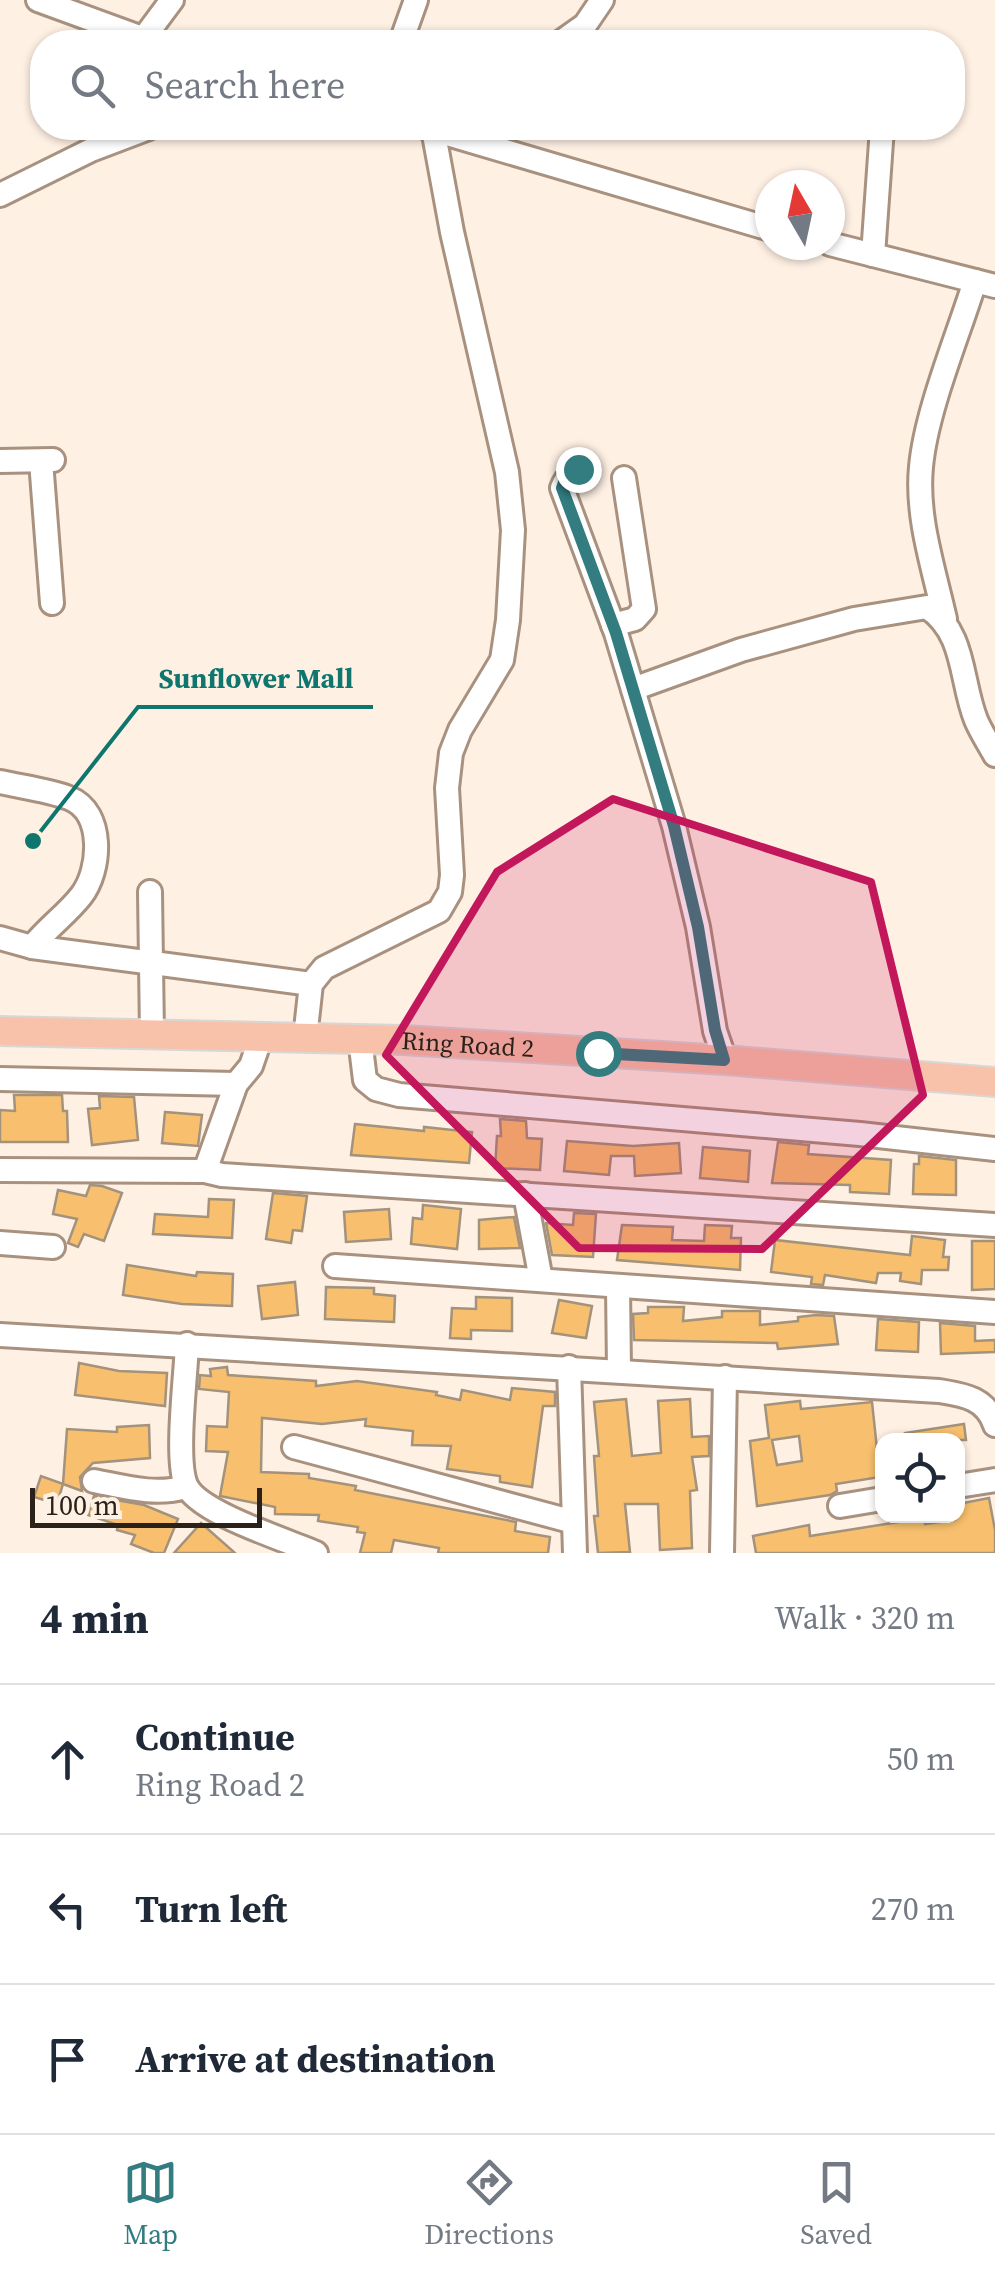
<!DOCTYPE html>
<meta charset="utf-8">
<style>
:root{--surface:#fff;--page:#f6f6f7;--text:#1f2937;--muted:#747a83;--line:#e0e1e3;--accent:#337c80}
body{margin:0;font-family:"Source Serif 4",serif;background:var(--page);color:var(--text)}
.controls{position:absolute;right:30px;bottom:30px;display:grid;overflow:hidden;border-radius:20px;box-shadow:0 2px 8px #0004}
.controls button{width:90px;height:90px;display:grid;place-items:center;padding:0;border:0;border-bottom:2px solid var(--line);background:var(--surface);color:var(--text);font:50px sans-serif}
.compass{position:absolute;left:755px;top:170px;width:90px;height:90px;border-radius:50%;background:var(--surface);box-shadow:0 2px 8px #0004;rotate:351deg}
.scale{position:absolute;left:30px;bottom:25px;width:232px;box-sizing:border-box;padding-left:10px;border:5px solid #2a211a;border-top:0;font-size:28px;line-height:35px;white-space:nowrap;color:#2a211a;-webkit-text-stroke:8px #fff0e4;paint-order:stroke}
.stop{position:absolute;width:30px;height:30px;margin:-22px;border:8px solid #337c80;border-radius:50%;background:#fff}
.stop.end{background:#337c80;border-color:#fff;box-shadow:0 2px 10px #0008}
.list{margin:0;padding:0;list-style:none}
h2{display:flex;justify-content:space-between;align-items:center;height:130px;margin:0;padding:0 40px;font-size:42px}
h2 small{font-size:32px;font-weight:400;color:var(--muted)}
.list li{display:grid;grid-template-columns:65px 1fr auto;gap:30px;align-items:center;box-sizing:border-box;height:150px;padding:0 40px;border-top:2px solid var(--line)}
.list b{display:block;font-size:38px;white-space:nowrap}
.list p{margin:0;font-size:32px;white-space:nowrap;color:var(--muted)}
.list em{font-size:32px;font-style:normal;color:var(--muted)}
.icon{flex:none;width:55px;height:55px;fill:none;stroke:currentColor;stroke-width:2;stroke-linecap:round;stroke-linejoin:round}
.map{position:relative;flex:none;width:995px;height:1553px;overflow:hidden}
.search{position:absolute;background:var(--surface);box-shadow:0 2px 8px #0004;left:30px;right:30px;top:30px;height:110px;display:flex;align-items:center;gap:25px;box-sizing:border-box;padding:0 35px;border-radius:40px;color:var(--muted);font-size:38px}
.sheet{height:580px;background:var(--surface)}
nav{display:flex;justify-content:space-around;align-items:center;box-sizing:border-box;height:140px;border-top:2px solid var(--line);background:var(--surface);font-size:28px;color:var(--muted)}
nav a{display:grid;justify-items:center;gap:5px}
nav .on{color:var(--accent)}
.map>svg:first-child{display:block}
.building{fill:#f8c06e;stroke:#a3927c;stroke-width:2.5;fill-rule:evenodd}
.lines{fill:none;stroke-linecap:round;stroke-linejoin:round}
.minor-casing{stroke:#a8927f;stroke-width:28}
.major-casing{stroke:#d9d7d6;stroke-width:32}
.minor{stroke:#fff;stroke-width:22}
.major{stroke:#f7c2a9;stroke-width:28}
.route{stroke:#337c80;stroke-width:12}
.marked{fill:#c2185b;fill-opacity:0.2;stroke:#c2185b;stroke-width:8;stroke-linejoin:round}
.labels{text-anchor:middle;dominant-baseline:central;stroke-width:10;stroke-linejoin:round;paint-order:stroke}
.street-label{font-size:25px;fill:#2a211a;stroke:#fff0e4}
.leader{fill:none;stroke:#0f766e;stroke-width:4}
.callout-dot{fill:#0f766e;stroke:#fff0e4;stroke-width:4}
.callout-label{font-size:28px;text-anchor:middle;font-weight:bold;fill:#0f766e;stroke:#fff0e4;stroke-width:10;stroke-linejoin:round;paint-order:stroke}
</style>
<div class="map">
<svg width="995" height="1553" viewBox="0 0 995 1553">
<rect width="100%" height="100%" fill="#fff0e4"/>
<g class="building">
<path d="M14,1095H62L63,1111H67L68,1142H0V1110L15,1111Z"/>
<path d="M99,1096L134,1097L138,1140L92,1145L88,1109L100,1108Z"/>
<path d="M165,1112L202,1115L198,1146L162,1143Z"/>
<path d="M500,1119L526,1121L527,1138L542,1139L540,1170L495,1168L497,1136H501Z"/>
<path d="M355,1124L424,1131V1127L472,1132L469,1163L351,1155Z"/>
<path d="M567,1141L633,1146L679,1143L681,1173L635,1176L634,1156H611L609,1175L564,1171Z"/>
<path d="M778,1142L809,1145L808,1154L891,1160L889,1194L850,1192V1185L772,1183Z"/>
<path d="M703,1147L750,1151L748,1182L700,1178Z"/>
<path d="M919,1156L956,1160V1195L913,1194L914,1164H919Z"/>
<path d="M90,1185L102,1186L122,1193L104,1241L84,1234L78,1247L68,1243L77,1219L53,1214L58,1190L86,1196Z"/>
<path d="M273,1193L307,1196L302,1231L293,1230L291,1243L266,1239Z"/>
<path d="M209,1199L234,1200L232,1238L153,1234L155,1214L208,1217Z"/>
<path d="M423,1205L461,1209L457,1249L411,1244L413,1218L422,1219Z"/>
<path d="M389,1209L391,1239L346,1242L344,1212Z"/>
<path d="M574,1213L596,1214L593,1257L552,1255L546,1223L573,1225Z"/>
<path d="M514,1217L520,1248L479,1249V1220Z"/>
<path d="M622,1225L673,1227L672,1240L704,1241L705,1225L732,1226L731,1238H741L740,1270L617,1260Z"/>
<path d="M912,1236L945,1240L943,1257H949L948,1270H922L921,1284L900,1281L901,1273H878L876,1283L825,1275L823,1285L811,1284L812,1277L771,1272L775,1240L910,1255Z"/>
<path d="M972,1241H995V1289L972,1290Z"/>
<path d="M127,1265L196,1276L197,1272L233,1274L232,1306L182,1304L123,1295Z"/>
<path d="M295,1282L298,1315L262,1319L258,1286Z"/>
<path d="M326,1287L374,1288V1294L395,1296L394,1322L325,1319Z"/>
<path d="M476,1297L512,1298V1331L471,1330V1339L450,1338L452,1308L476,1309Z"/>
<path d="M559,1300L592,1306L586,1338L552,1333Z"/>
<path d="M648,1307H684L683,1321L722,1317V1311H760V1325L798,1321V1317L816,1315L834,1316L838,1344L778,1349L777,1343L634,1340L633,1314L648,1313Z"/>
<path d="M878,1319L919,1322L918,1352L876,1350Z"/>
<path d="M940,1323L975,1326V1341L995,1340V1352L941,1354Z"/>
<path d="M79,1363L119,1371L167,1373L165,1406L75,1395Z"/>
<path d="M227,1367L228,1375L316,1381V1386L357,1381L437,1392L436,1395L460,1400L462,1390L510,1400L512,1388L555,1392V1406H543L532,1487L500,1482V1476L447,1469L451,1446L412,1445L413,1431L365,1426L366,1419L322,1424L262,1418L261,1472L309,1474V1478L356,1486L355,1490L516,1522L515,1531L550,1537L548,1553H438L439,1548L394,1540L391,1553H360L365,1533L357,1532L358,1527L318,1521L319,1515L275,1514V1507L220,1496L228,1452L206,1451L207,1426L227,1427L229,1392L199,1389L200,1375L211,1376L210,1369Z"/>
<path d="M626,1399L632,1456L661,1453L658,1401L690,1399L692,1437L709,1436V1456L692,1457L697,1490L690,1491L692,1548L660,1550L658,1504H625L630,1552L598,1553L594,1516H598L594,1456H599L594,1402Z"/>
<path d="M800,1401L801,1409L872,1402L880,1477L836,1484L837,1491L830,1495L757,1506L750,1441L769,1438L765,1405ZM799,1436L802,1461L777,1465L772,1440Z"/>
<path d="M964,1424L966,1440H906L905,1433Z"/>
<path d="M149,1425L150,1458L93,1463L80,1477L82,1491L63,1484L57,1504L34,1497L41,1476L63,1484L67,1429L117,1432V1427Z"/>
<path d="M94,1496L144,1505L178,1519L164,1553H154L131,1544L135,1535L117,1530L118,1525L88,1515Z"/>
<path d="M989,1498L995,1530V1553H756L753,1536L809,1525L810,1536L924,1518L925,1524L955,1520L958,1504Z"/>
<path d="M201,1523L235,1553H174Z"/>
</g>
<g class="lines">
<g class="minor-casing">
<g id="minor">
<path d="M38,0L153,42"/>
<path d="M143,39L172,0"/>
<path d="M401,42L416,0"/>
<path d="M561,42L585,25L602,0"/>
<path d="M427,128L770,229"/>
<path d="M0,195L91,150L149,128"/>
<path d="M830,244L995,286"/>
<path d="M873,255L882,128"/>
<path d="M0,461L53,460"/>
<path d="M41,461L52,603"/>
<path d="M588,469C574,470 567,475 562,488L616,633L674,826L698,927L715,1031L725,1060"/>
<path d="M945,619C934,570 916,517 921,467C926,411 958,336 975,281"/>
<path d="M613,625L635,619L644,609L624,478"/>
<path d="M633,689L741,650L854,619L927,607C966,633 960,680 976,720C981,732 989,744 995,755"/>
<path d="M0,782C22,787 48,790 69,798C105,812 101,871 81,896C67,914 47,928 32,947"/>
<path d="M150,892L152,1034"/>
<path d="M0,938L32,947L311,984"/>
<path d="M305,1038L311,984L324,968L439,911L450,892L452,875L447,788L451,753L460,730L502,660L508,620L513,530L507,472L452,232L433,129"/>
<path d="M360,1039L365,1080L376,1089L399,1095L860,1134L995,1149"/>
<path d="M0,1079L236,1084"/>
<path d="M0,1170L205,1171L222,1175L995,1225"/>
<path d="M205,1171L236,1084L251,1066L261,1037"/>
<path d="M525,1194L541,1280"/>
<path d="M0,1243L53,1247"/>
<path d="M335,1266L995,1312"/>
<path d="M618,1286L619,1371"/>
<path d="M0,1335L939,1391C964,1395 986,1398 995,1425"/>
<path d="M187,1344C186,1375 175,1459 186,1485C198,1513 287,1540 316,1553"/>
<path d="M569,1367L575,1553"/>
<path d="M294,1447L574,1522"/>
<path d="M94,1481C125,1487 155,1496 186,1487"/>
<path d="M958,1486L995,1480"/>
<path d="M840,1506L882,1499"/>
<path d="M722,1553L725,1377"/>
</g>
</g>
<g class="major-casing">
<g id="major">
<path id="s1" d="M0,1031L403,1040L725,1060L995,1082"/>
</g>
</g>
<use href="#minor" class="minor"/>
<use href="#major" class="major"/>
</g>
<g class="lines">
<path class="route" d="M578,469L566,477L562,488L616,633L674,826L698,927L715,1030L724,1060L598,1053"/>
</g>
<path class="marked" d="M613,799L871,882L923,1095L762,1249L579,1248L386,1055L497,872Z"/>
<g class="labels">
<g class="street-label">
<text stroke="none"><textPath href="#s1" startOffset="468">Ring Road 2</textPath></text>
</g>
</g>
<path class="leader" d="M33 841L138 707H373"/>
<circle class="callout-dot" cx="33" cy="841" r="10"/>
<g class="callout-label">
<text x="256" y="688">Sunflower Mall</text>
</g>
</svg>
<div class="controls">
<button><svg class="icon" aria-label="locate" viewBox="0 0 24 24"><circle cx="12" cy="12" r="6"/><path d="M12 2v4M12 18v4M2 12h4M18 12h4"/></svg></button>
</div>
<svg class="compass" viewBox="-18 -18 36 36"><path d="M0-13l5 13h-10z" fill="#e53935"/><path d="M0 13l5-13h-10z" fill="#747a83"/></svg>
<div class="scale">100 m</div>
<div class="stop" style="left:598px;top:1053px"></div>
<div class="stop end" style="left:578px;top:469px"></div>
<div class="search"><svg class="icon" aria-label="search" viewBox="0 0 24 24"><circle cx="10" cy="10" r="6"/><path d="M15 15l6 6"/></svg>Search here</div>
</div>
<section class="sheet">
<h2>4 min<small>Walk · 320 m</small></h2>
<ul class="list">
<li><svg class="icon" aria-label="ahead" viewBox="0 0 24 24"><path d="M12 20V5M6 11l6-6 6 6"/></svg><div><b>Continue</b><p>Ring Road 2</p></div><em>50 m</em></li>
<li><svg class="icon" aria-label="left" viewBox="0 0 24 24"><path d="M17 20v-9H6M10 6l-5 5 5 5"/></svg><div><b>Turn left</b></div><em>270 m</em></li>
<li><svg class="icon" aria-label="arrive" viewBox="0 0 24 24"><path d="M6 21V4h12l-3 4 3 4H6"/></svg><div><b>Arrive at destination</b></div></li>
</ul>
</section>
<nav>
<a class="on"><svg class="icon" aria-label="map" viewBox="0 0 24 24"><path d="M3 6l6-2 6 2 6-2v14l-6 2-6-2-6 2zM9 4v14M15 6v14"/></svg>Map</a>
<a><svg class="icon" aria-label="directions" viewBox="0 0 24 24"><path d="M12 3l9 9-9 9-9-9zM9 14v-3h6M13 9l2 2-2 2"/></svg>Directions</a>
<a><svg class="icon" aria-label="saved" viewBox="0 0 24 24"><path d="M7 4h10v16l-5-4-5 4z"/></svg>Saved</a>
</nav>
